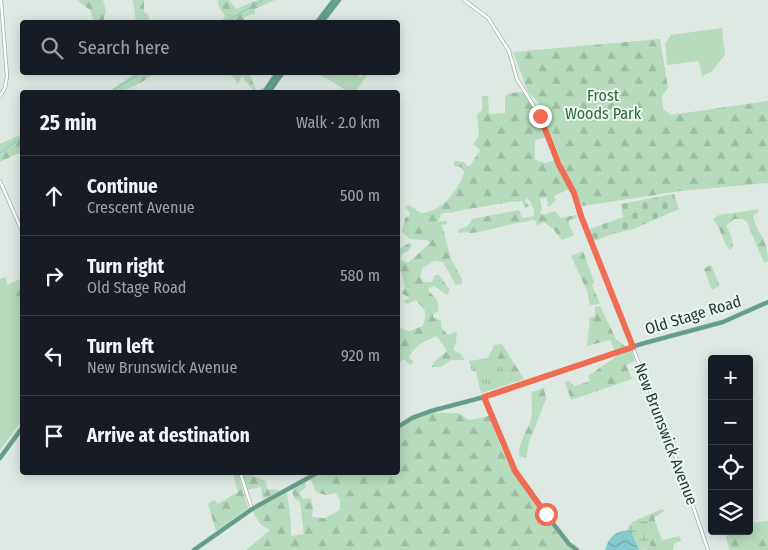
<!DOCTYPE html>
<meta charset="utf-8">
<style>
:root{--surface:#171b24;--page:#242831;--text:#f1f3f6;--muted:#9ea1a6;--line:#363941}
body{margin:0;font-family:"Fira Sans Condensed",sans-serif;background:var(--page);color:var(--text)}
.controls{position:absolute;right:15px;bottom:15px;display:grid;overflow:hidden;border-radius:5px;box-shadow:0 2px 12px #0003}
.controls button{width:45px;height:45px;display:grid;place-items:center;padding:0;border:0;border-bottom:1px solid var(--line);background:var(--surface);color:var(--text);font:25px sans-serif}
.stop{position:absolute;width:15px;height:15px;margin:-11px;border:4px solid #f06d54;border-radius:50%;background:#fff}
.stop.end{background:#f06d54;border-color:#fff;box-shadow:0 1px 5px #0008}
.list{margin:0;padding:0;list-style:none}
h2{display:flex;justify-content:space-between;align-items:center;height:65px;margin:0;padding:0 20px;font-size:21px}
h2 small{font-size:16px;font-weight:400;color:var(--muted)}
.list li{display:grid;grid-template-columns:32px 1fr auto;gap:15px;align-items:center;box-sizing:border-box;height:80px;padding:0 20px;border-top:1px solid var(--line)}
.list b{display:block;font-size:19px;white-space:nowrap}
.list p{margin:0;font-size:16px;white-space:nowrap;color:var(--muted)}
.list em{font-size:16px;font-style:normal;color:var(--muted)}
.icon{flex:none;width:28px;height:28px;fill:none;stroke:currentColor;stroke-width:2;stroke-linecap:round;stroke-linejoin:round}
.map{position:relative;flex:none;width:768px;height:550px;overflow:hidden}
.search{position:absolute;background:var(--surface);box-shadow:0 2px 12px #0003;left:20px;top:20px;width:380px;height:55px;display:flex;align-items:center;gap:12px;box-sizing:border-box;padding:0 18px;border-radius:5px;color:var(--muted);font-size:19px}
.panel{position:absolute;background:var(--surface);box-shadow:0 2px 12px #0003;left:20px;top:90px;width:380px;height:385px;border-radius:5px}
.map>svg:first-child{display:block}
.grass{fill:url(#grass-tufts)}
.forest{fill:url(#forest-firs)}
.wetland{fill:url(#wetland-marsh)}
.cemetery{fill:url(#cemetery-stones)}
.park{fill:#b6dbbd}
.water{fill:url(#water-waves)}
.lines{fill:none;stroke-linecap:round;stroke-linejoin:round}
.stream{stroke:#85cacf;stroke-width:1}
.minor-casing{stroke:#a1b0a9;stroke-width:4}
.major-casing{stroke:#bcc3c1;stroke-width:5}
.minor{stroke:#fff;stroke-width:2.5}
.major{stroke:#629f8a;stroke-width:4}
.route{stroke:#f06d54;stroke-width:6}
.labels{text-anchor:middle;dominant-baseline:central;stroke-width:4;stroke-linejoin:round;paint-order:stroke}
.park-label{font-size:16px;fill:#2a6e3f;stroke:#eef6f1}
.street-label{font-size:16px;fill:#1f382f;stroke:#eef6f1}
</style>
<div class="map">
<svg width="768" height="550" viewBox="0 0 768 550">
<defs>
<pattern id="grass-tufts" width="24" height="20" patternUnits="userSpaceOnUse" patternTransform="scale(1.25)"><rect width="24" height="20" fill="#b6dbbd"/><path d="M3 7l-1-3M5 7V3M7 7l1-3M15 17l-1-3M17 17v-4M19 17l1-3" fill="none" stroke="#9cbda3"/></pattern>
<pattern id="forest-firs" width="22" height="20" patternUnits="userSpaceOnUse" patternTransform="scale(1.25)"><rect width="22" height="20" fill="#b6dbbd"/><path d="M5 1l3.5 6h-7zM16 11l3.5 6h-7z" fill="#9cbda3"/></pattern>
<pattern id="wetland-marsh" width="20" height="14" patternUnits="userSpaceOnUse" patternTransform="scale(1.25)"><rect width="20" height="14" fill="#b6dbbd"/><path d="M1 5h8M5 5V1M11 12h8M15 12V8" fill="none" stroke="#9cbda3"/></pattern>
<pattern id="cemetery-stones" width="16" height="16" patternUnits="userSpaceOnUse" patternTransform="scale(1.25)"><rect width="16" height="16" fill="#b6dbbd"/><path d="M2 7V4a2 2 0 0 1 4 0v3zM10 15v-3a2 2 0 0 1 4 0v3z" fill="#9cbda3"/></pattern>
<pattern id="water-waves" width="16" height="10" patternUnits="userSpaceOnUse" patternTransform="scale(1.25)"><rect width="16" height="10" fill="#85cacf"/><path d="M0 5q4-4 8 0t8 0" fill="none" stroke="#6ca5a8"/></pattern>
</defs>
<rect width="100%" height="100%" fill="#dee9e3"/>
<path class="grass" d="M488,358H496L508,375L506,385L481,393L476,372L472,371L469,361Z"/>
<g class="forest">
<path d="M77,0H103L106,11L103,22H104H94L90,10Z"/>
<path d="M133,0H144V12L148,15L151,22H136Z"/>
<path d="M218,0H229L236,9L258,0H275L255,9V14L249,15L244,18L245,22H221L225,16L219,7Z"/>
<path d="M660,39L668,88L662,96L663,109L671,115L768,101V183L681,191L582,206L566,173L538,102L528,92L513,52Z"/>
<path d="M136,73H155C141,83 126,93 108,92Z"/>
<path d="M228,73H249L256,90L258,91L263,87L264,88L261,92H254L251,87L244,80V76L241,77L239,83L237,84L235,79Z"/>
<path d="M524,92L537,112L547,137L535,140V160L545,163L556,160L569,189L554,196L556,200L549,207L547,205L548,202L546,197L540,199L542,209L540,213L544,215L555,211L560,218L576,215L577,218L569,220V225L574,235L562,240L553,229L544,222L537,226L536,221L531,220C526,223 519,222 512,224C498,227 484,232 470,233L467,232L459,233L458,230C464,228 470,226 472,219L519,210L522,218L534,216V209L528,198L525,200L529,206L525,208L522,201L510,202L457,211C449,215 447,211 441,214L438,222L447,221V224L442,225L451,259L462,279V284L456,285L443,262L435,261L423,267L420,277L424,282H432L435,275H439L450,290L447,295L434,286L429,288L428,290L437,300L439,311L433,314V317L441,321V327L448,335L457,331L456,343L453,350L461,354L465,360H451L441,367H432L434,362L447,351L437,336C426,340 413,346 409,358L414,362L410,365L404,359L398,364V327L409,331L423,326L425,318V311L416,300L407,304L403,301L410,298L401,293L405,288L401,271L398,270V250L409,243L412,245L408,251L403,253L401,256V260L408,263L430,243L427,240L410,239L402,232L405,218L409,216L410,213L405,207L409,205L421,213C444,211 457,191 465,171L460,167L454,166V161L464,162L467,166H470L480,150L473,144L479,136L477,115L482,110V96H488L489,114L505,113V96L510,93Z"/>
<path d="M22,134V156L19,153L0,162V144Z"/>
<path d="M758,209L759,212L753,216C757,234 768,238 768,261L764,263L747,222L743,219H734L726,226L731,235L733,247L730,250C722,241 721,228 713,219L719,215Z"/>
<path d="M583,251L594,282L592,285L600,304L590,305L587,291L571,256Z"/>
<path d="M711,265L720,286L712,290L704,269Z"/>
<path d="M22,278V303H21L7,285Z"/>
<path d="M600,306L616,339L632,352L635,361L626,365L632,379L571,400L565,382L569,381L575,386L590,381L588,376L617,356L610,340L587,346L590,317H595V307Z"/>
<path d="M502,344L524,379L506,385L508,375L496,358H488L494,345Z"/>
<path d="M544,388L546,399L529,442L526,458L519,456C519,438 530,429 532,413C532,406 531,399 532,392Z"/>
<path d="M431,413H458L469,420L489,416L502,450L516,476L566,544L573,550H246L270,530L260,524L252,511L287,493L291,524V536L304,534L300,502L295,499L292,492L295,487L305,482L306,488L300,491V495L303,499L311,498L313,509L312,517L325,518L340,510V500L336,493L325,495L316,492L311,479L323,473L398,472V429L414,419Z"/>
<path d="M238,473L248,508L216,531L208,504L214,500L218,504L238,492L233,474Z"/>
<path d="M247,473L266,481L267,489L279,490V492L263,499L261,487L247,490L242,475Z"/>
<path d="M662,509L664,511L654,518L662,540L679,536L681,540L674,544L673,550H646L649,548L651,535L646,520L629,526L632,522Z"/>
<path d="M768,521V550H729L726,536L731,531H749V523Z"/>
</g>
<path class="wetland" d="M646,520H649L647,524L651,535L649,549L639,550L631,531L627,530L629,526Z"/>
<path class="cemetery" d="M674,194L679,209L633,229L612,234L592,242L587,230L623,217L621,204Z"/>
<g class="park">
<path d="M722,28L725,55L711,72L702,76L699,61L667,65L665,44L671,35Z"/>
<path d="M315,73H355L360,77L366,73L368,74L355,92H348L333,82Z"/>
<path d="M6,277L7,285L22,303V420L0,450V279Z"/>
</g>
<path class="water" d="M627,530L631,531L639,550H605C609,537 613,533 627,530Z"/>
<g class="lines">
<g class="stream">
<path d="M225,22L263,0"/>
<path d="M110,92L143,72"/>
<path d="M0,153L22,137"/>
</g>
<g class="minor-casing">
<g id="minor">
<path d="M464,0L488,18L509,51L517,79L540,116L559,165L574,193L581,216L679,465L708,550"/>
<path d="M0,96L5,88L7,76L1,0"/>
<path d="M0,181L22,231"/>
<path d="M240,472L252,509"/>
</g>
</g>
<g class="major-casing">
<g id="major">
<path d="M317,22L334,0"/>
<path d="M322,22L339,0"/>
<path d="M264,92L278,72"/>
<path d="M269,92L283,72"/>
<path d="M484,397L515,471L537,503L569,544L577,550"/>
<path d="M398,427L412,418L431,411L484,397L641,344L723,322L768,302"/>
<path d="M0,458L22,428"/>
<path d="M194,550L252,509L319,472"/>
</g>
</g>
<use href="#minor" class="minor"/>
<use href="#major" class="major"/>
</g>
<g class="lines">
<path class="route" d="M540,116L559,165L574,193L581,216L633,347L484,397L515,471L546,514"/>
</g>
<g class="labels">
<g class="park-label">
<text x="603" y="95">Frost<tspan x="603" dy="18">Woods Park</tspan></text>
</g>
<g class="street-label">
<text transform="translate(693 315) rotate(-17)">Old Stage Road</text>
<text transform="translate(666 434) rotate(69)">New Brunswick Avenue</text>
</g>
</g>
</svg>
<div class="controls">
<button>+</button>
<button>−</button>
<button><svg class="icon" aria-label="locate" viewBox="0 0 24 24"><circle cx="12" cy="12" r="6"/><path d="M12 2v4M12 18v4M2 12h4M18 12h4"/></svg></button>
<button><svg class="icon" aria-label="layers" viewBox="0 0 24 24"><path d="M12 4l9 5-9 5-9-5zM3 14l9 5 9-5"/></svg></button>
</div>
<div class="stop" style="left:546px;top:514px"></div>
<div class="stop end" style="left:540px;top:116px"></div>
<div class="search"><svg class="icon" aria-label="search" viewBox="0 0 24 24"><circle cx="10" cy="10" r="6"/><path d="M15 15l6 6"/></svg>Search here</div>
<section class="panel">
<h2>25 min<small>Walk · 2.0 km</small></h2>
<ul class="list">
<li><svg class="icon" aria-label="ahead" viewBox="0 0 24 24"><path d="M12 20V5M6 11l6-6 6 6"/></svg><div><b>Continue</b><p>Crescent Avenue</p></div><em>500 m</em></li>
<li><svg class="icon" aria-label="right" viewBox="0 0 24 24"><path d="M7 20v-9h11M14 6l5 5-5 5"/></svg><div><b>Turn right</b><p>Old Stage Road</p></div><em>580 m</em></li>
<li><svg class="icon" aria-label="left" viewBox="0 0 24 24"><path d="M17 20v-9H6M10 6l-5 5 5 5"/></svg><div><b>Turn left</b><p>New Brunswick Avenue</p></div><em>920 m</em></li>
<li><svg class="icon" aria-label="arrive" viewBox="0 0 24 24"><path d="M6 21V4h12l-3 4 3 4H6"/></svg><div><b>Arrive at destination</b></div></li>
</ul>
</section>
</div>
